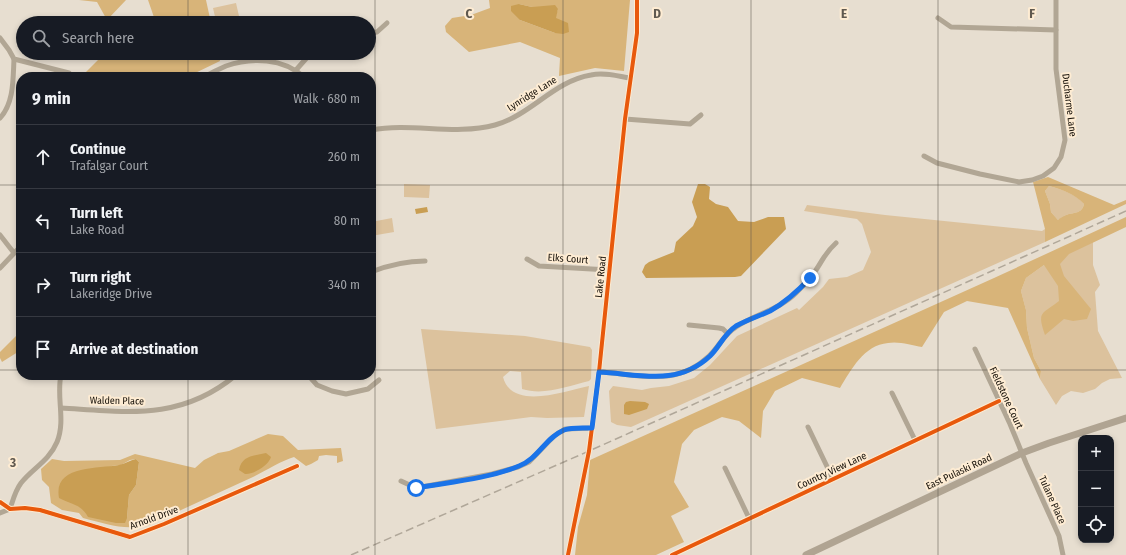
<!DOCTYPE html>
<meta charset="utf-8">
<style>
:root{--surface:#171b24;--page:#242831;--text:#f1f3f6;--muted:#9ea1a6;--line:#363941}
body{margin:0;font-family:"Fira Sans Condensed",sans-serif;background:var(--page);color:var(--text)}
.controls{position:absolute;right:12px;bottom:12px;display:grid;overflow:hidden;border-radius:8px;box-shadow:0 2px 6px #0003}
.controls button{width:36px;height:36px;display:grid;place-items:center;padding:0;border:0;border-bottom:1px solid var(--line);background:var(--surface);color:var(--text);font:20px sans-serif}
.stop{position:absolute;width:12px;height:12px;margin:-9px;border:3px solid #1a73e8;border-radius:50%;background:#fff}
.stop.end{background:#1a73e8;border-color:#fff;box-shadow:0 1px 4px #0008}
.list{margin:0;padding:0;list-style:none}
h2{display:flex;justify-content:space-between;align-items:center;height:52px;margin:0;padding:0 16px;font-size:17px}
h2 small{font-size:13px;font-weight:400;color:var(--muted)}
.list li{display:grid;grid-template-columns:26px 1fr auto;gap:12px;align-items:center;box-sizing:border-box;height:64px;padding:0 16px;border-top:1px solid var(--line)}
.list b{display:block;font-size:15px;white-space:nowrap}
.list p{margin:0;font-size:13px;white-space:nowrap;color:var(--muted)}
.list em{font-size:13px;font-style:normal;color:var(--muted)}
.icon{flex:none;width:22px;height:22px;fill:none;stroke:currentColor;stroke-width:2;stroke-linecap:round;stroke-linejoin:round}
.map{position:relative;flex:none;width:1126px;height:555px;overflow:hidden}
.search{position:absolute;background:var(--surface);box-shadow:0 2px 6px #0003;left:16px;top:16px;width:360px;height:44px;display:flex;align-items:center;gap:10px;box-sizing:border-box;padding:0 14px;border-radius:22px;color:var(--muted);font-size:15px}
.panel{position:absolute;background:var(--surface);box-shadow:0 2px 6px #0003;left:16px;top:72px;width:360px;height:308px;border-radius:16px}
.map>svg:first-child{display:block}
.green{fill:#dcc29d}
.forest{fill:#d8b479;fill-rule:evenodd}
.water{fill:#c99e53}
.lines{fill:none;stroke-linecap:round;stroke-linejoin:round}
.street{stroke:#b1a694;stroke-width:5}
.secondary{stroke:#b0a492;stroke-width:7}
.rail{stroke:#b0a799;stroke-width:1.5;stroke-dasharray:8 4;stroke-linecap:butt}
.cycleway-casing{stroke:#feecd3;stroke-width:6}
.cycleway{stroke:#e8590c;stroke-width:4}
.route{stroke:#1a73e8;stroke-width:5}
.grid{fill:none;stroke:#60594f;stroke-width:1;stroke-opacity:0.55}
.labels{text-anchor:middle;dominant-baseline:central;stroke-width:4;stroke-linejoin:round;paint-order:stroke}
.street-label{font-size:10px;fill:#171109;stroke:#feecd3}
.grid-label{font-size:13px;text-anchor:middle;font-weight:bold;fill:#60594f;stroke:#feecd3;stroke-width:4;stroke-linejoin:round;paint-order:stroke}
</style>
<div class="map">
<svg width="1126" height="555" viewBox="0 0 1126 555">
<rect width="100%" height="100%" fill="#e7ded0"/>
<g class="green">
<path d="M236,3L239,16L216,21L213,8Z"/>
<path d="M404,184L430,185L429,198L404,197Z"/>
<path d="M1049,186C1061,189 1076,194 1084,204C1082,214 1074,212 1066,215C1063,216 1060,219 1058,220L1051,212L1050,204L1045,191Z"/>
<path d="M807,205L885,215L1042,231L1045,229V242L631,427L617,425L611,422L609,391L613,386L642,390L651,388L669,386L694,378L710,365L737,336L797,308L799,310L823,287L829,279L847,277L863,270L871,252L862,224L857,219L804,211Z"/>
<path d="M392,218L394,232L371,236V222Z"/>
<path d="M1093,242V265L1100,285L1095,292L1098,331L1122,378L1110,379L1102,383L1095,389L1083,393L1071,391L1062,396L1056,405L1040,379L1041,371L1034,358L1027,328L1026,310L1021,291L1026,278L1044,265Z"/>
<path d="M421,329L525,336L590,347L592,350L591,379L589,381C568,386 544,396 522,389L521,372L510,371L503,377C512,411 565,391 589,386L584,417L547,418L531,417L436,429Z"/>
</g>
<g class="forest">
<path d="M79,0H126L107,20L97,2Z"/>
<path d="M148,0H206L211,23H156Z"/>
<path d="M489,0H630L624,71L595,68L559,76L560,58L520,42L469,52L446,32L445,26L452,18L471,15L490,8ZM519,4L532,7L558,9L556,15L555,33L520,20Z"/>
<path d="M105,53H218L220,61L187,77H81Z"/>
<path d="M1048,177L1114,205L1126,200V204L1045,242V229L1033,182ZM1049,186C1061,189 1075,194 1084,204C1082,214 1074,212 1066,215C1063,216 1060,218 1058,220L1051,212L1050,204L1045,191Z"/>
<path d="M1126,217V227L1069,254L1060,264L1064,276L1091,309L1087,319L1073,321L1064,319L1045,335C1037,311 1041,315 1059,301L1058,286L1044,265L1026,278L1021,291L1026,310L1027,328L1034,358L1041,371L1040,379L1008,308L967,301L944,312L922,347C912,345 898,341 888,343C864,345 851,370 840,388L802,378L775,391L763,411L761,438L739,421L722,417L694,430L682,444L674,482L689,507L671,516L684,542L656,555H575L578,527L587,495L590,460L994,278Z"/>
<path d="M21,331V350L2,362L0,358V352Z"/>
<path d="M268,434L283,436L298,450L341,448L343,461L337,463V456L326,455L319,456L318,460L311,464L306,466L294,457C283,460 265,471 253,477C218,493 183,509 149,525C124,531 107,524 83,518L79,513L62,510L51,503L49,487L42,480L41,469L52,459L64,461L120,460L135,454L195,468L204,460L218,453L229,451ZM136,459L139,462L136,485L129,495L127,518L84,510L77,505L112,466L121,465L130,460Z"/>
</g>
<g class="water">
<path d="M519,4L532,7L555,5L558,9L556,18L568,23L569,32L563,34L555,33L520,20L511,11V6Z"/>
<path d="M698,184H705L710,187L709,199L716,204L728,207L738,221L754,222L768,217H784L786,229L741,276L735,277L646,278L642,272L645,265L649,262L674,252L676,242L693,226L697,217L692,202Z"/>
<path d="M427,207L428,212L416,214L415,209Z"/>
<path d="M630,401L645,402L649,404L647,409L629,415L624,414V405L626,402Z"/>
<path d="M266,453L271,457C269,465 253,475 245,474C243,473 241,471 239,470C242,455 254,456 266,453Z"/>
<path d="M136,459L139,462L136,485L129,495L127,518L125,523H116L88,517C81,504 72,505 59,498C53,465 97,469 119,465C125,464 130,460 136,459Z"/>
</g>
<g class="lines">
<g class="street">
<path d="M938,18L951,27L1056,30"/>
<path d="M369,33L377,32L387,23"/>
<path d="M0,38L9,50L14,59L69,73"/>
<path d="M296,70L311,53"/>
<path d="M204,77C211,73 219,69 226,66C252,57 283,58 304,77"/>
<path d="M0,118C14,103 13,79 14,59"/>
<path d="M625,119L690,124L701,115"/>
<path d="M371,130C412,122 454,136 495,125C531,115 554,81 591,75C604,72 617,76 630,78"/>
<path d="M924,156L937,163L980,174L1019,182L1032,180L1043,176L1054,168L1061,157L1065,140L1056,69V0"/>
<path d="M0,235L14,253"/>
<path d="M527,259L539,266L609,270"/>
<path d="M0,268L21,246"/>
<path d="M371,272C389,265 406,261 425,261"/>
<path d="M689,325L719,328L723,329L727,333"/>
<path d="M975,349L1010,424L1026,463L1059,536L1063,555"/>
<path d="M599,372C641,374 675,388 709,356C719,347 724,334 736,327C755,314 779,310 796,293C804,285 811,278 816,270C824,258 825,253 836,243"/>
<path d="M308,375L317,385L332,391L346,394L368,389L379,380"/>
<path d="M892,393L915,440"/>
<path d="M61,408C128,412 181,421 236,375"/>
<path d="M808,427L833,479"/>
<path d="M725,468L749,518"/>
<path d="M401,481L416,488L492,474L518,467L529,462L554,436L565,429L592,428"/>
<path d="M0,502L10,509L25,508L40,510L130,537L164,524L297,466"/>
<path d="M0,513L10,509C13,500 15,491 21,483C33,468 49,461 57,442C66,420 56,397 61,375"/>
<path d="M568,555L589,451L599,372L625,119L637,33V0"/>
<path d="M672,555L999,401"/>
</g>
<path class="secondary" d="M806,555L1022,453L1049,443L1126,418"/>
<path class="rail" d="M351,555L589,451L1126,211"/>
<g class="cycleway-casing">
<g id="cycleway">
<path d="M0,502L10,509L25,508L40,510L130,537L164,524L297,466"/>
<path d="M568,555L589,451L599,372L625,119L637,33V0"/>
<path d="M672,555L999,401"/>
</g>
</g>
<use href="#cycleway" class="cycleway"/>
</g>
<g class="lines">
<path class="route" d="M416,488C450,482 487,479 519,466C538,459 545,438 564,430C572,427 583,428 592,428L599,372C639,374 677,387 710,356C720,346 724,334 736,326C747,320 759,316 770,311C786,302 798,291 810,278"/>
</g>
<path class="grid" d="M188,0V23M375,0V555M563,0V555M751,0V555M938,0V555M188,53V77M0,185H21M371,185H1126M0,370H21M371,370H1126M188,375V555"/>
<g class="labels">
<g class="street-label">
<text transform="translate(532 94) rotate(-32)">Lynridge Lane</text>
<text transform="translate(1069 105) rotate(83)">Ducharme Lane</text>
<text transform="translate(568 259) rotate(4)">Elks Court</text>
<text transform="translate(601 277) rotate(-84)">Lake Road</text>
<text transform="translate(1006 398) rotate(65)">Fieldstone Court</text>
<text transform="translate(117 401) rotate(1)">Walden Place</text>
<text transform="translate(832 471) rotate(-25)">Country View Lane</text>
<text transform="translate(959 472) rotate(-25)">East Pulaski Road</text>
<text transform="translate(1052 500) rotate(66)">Tulane Place</text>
<text transform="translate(154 518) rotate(-20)">Arnold Drive</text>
</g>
</g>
<g class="grid-label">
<text x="469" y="18">C</text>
<text x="657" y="18">D</text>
<text x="844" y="18">E</text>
<text x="1032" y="18">F</text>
<text x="13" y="467">3</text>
</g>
</svg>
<div class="controls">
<button>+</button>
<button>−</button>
<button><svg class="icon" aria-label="locate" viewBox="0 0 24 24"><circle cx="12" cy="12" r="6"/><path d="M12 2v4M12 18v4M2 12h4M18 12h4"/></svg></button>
</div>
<div class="stop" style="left:416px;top:488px"></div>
<div class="stop end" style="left:810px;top:278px"></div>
<div class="search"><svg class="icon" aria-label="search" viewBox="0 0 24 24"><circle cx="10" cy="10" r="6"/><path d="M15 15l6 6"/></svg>Search here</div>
<section class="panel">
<h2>9 min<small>Walk · 680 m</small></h2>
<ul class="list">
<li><svg class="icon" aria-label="ahead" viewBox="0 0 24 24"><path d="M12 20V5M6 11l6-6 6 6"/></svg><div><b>Continue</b><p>Trafalgar Court</p></div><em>260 m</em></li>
<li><svg class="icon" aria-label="left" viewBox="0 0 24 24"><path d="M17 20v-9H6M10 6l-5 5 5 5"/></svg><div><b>Turn left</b><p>Lake Road</p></div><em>80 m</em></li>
<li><svg class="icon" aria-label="right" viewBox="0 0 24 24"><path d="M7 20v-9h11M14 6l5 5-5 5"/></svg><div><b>Turn right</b><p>Lakeridge Drive</p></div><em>340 m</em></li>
<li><svg class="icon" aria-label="arrive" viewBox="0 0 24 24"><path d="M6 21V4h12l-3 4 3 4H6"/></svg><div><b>Arrive at destination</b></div></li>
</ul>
</section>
</div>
